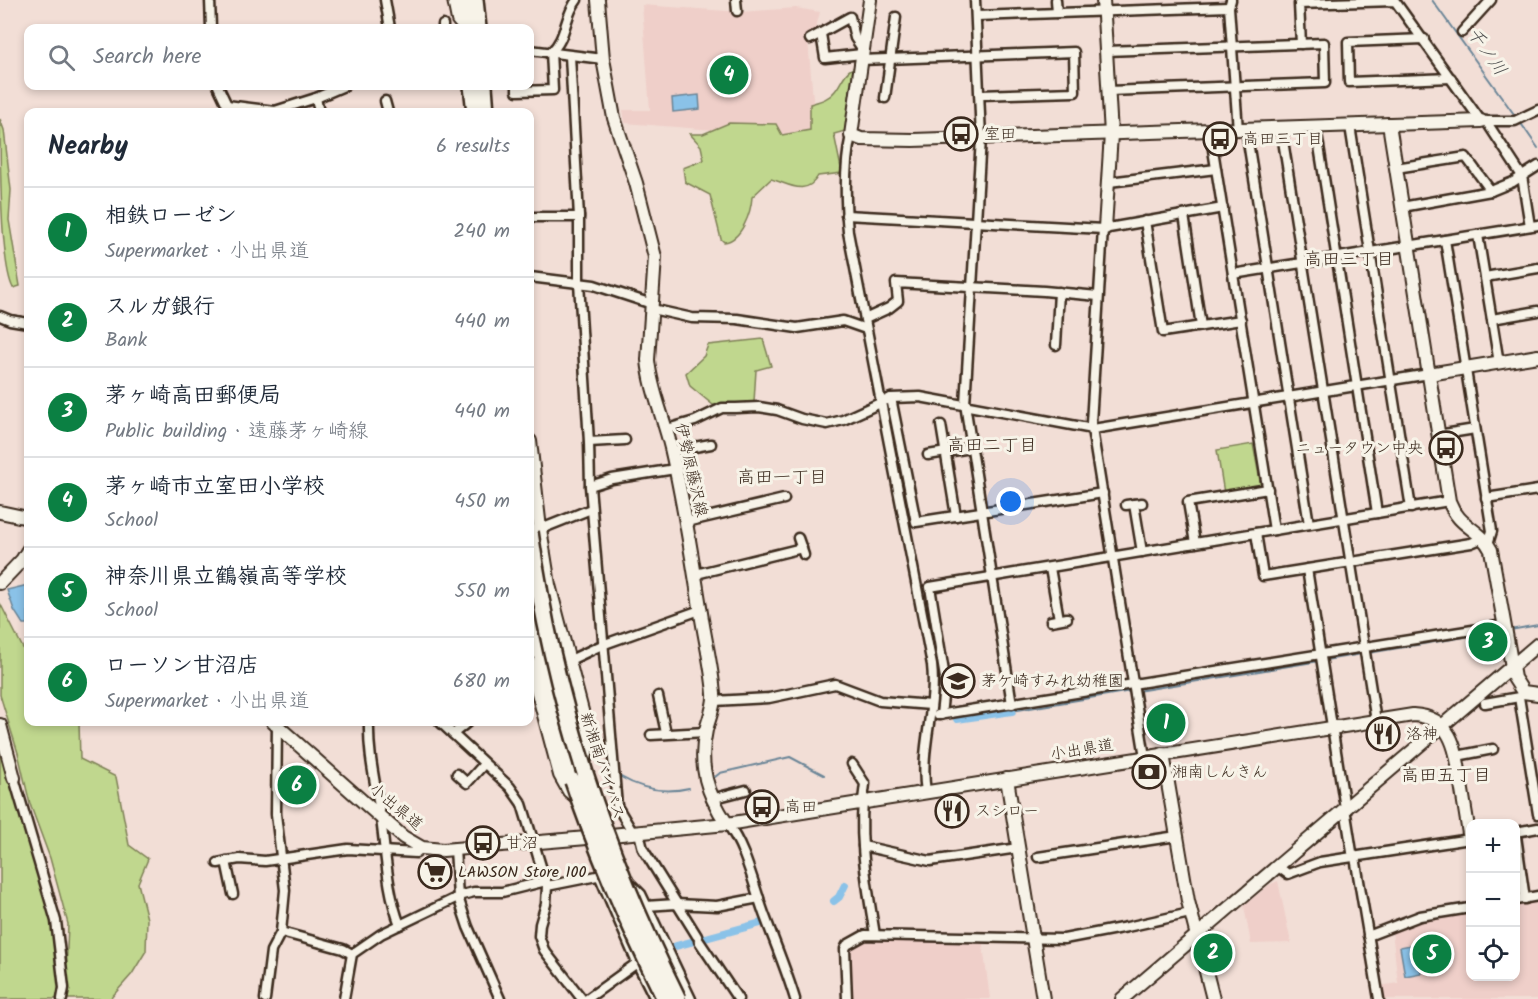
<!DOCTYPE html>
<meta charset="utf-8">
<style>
:root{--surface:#fff;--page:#f2f2f3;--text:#1f2937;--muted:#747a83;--line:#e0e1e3;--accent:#0b8043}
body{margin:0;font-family:Kalam,"Klee One",sans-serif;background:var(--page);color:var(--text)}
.controls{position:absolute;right:18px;bottom:18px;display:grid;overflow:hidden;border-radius:12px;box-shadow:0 3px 9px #0003}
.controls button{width:54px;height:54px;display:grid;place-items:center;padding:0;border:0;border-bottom:2px solid var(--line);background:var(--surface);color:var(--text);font:30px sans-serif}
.you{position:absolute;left:1011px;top:502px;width:21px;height:21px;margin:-15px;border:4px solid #fff;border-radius:50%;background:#1a73e8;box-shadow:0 0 0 9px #1a73e833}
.badge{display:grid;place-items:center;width:39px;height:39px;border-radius:50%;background:var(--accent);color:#fff;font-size:20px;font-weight:700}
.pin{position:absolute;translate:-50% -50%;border:3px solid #fff;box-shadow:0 2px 6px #0006}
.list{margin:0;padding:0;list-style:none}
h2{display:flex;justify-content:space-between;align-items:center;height:78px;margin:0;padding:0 24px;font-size:26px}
h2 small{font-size:20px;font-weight:400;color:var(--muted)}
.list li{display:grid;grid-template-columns:39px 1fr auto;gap:18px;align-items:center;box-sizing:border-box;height:90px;padding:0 24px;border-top:2px solid var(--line)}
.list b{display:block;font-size:22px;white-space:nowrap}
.list p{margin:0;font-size:20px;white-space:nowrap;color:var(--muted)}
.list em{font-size:20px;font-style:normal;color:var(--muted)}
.icon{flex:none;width:33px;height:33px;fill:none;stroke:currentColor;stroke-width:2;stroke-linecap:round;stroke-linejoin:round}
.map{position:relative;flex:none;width:1538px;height:999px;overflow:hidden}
.search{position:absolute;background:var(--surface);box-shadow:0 3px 9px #0003;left:24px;top:24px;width:510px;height:66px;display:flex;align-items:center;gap:15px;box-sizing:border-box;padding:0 21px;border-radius:12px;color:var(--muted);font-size:22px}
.panel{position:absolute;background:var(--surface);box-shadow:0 3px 9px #0003;left:24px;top:108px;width:510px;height:618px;border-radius:12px}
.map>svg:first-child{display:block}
.built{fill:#efcfc9}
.green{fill:#c0d78e;stroke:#7e8056;stroke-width:1.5}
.water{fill:#8ac2e8;stroke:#6a8597;stroke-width:1.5}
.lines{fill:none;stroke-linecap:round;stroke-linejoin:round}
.stream{stroke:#6a8597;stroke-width:2}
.canal{stroke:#8ac2e8;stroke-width:8}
.street-casing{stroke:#3b2a1e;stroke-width:13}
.secondary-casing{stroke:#3b2a1e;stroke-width:16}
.primary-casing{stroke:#3b2a1e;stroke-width:16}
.highway-casing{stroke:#3b2a1e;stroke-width:20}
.street{stroke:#f7f3e8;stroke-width:8}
.secondary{stroke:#f7f3e8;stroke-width:12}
.primary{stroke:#f7f3e8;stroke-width:12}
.highway{stroke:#f7f3e8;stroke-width:15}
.highway-bridge-casing{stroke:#3b2a1e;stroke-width:20;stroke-linecap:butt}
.highway-bridge{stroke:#f7f3e8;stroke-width:15}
.labels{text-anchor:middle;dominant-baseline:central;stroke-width:6;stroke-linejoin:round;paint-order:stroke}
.poi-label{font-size:16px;fill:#3b2a1e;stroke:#f7f3e8;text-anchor:start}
.street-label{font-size:16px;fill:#3b2a1e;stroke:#f7f3e8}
.water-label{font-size:18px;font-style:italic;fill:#4f5050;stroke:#f7f3e8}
.neighbourhood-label{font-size:18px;fill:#3b2a1e;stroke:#f7f3e8}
</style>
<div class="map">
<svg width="1538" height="999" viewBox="0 0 1538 999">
<rect width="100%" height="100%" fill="#f2ded6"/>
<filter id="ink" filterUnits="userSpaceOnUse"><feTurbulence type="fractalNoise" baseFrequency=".0167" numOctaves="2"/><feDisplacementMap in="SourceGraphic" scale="12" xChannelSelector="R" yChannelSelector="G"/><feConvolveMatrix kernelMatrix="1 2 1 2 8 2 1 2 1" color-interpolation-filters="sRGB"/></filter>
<g filter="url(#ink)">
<g class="built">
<path d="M642,5L741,12L796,8L820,12L814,35L808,40L816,134L777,135L625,123L623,110H650Z"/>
<path d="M1278,881L1291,943L1251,944L1244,906L1269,885Z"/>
<path d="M1538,901V999H1382L1380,986L1398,983L1392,931L1423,920L1470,912V976H1516V904Z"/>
<path d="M867,937L982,938L990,999H849L847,950Z"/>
</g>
<g class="green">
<path d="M853,68L845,131L834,134L842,173L818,176C806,197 789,184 771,179L752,197C751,212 742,240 724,242L721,239L710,195L685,182L683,168L704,160L701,146L690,134H703L729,123L776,124L782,135L810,130V104C820,101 829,99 835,91C842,83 843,73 853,68Z"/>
<path d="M0,119L4,130L11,190L9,220L20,286L13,288C0,263 0,155 0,119Z"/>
<path d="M763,339L771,366L756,370L754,402L713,405L690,386L686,373L704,356L708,345Z"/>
<path d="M1253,444L1261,486L1224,493L1217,450Z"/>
<path d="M0,603L26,654H28V722H79L80,759L116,777L129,845L148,859L138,883L147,919L146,951L132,974L110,999H65L68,924L50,858L30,804L18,753L0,695Z"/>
<path d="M0,745L62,953L60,999H0Z"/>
</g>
<g class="water">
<path d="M699,95L700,109L673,112L672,98Z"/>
<path d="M28,585V632V624H23L14,610L7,590Z"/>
<path d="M1416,944L1421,973L1405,976L1400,947Z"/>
</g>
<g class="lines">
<g class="stream">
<path d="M1432,0L1516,117"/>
<path d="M1520,122L1538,148"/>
<path d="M1510,630L1538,625"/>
<path d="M1368,653L1501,631"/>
<path d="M1137,691L1362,654"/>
<path d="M1012,711L1131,691"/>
<path d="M619,776C641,789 664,794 689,788"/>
<path d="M715,777L720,773L790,757L824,775"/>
</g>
<g class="canal">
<path d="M957,719L1012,711"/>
<path d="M834,901L839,897L845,885"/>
<path d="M676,946L761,923"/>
</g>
<g class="street-casing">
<g id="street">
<path d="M210,0L211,28"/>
<path d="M385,0L390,28"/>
<path d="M736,0L737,11"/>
<path d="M975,0L981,138L965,404L1012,704"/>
<path d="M1056,0L1057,13"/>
<path d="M1231,0L1229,7L1238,130"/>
<path d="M977,16L1229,7"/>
<path d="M443,25V28"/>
<path d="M1462,32L1491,0"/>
<path d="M821,34L825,58L862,54"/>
<path d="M810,39L850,17L855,38L863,50"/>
<path d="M1424,39L1348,42L1349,82L1451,78"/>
<path d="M1301,44L1299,4L1395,1L1481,121H1515L1538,110"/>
<path d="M530,50L603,59"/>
<path d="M1106,51L1324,43L1325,83L1108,91"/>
<path d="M570,56L579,217V283L589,442L590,486L617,806L633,833"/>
<path d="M861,60L1074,52L1075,92L980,95"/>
<path d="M218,86L227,105L224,112"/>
<path d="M517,86V91L553,90L551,52C567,38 564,16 577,0"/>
<path d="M316,98L319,112"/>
<path d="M885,98L896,17"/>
<path d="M385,101L388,112"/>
<path d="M227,105L275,111L316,98L344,86"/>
<path d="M1486,121L1522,176L1530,226"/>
<path d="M1350,126L1411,508"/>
<path d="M1316,127L1377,513"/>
<path d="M1281,128L1376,721"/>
<path d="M1246,129L1309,524"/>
<path d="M1210,131L1274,530"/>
<path d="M851,135C844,166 845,200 848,232L932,665C937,709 919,749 926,792"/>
<path d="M1396,168L1466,157L1491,191"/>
<path d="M1109,182L1216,169"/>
<path d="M1402,207L1491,191L1513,182L1538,166"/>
<path d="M846,215L1103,229"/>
<path d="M1184,215L1201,326"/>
<path d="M530,217H579"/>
<path d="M1145,221L1163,332L1241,320"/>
<path d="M1478,235L1499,363"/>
<path d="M1445,240L1492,531L1488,544"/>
<path d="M1233,274L1538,225"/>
<path d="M530,277L594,285L652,304"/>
<path d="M1485,277L1538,268"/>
<path d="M652,309L692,318L737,319L797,328L843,321L866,329"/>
<path d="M0,316L10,320L28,323"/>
<path d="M865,319L889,308L898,301L896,283L1044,291L1098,296"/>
<path d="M1492,319L1538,311"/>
<path d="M1056,345L1059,292"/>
<path d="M891,398L916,522L1103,493"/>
<path d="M941,425L956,516"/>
<path d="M667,429L695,421L722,408H736L759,407L777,410L802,419L827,424L843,420L891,398L920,397L1093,429L1429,374"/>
<path d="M1438,435L1475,429"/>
<path d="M589,442L625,440"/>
<path d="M672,451L711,444"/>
<path d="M928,455L971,448"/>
<path d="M590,486L612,479L675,469"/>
<path d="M1486,498L1538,490"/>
<path d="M1134,504L1142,552"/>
<path d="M1126,505L1142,503"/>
<path d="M686,522L784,499"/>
<path d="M536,531L591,509"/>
<path d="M1256,533L1263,576L1471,543L1483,538"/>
<path d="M798,538L804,555"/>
<path d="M1195,543L1188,502L1268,489"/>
<path d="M1050,568L1059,619"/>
<path d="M1307,569L1352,852L1355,857L1379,999"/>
<path d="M696,574L802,548"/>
<path d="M1051,621L1067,618"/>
<path d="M568,661L602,645L700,610"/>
<path d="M1523,692L1519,697L1538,814"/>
<path d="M658,696L666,733"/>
<path d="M714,701L769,698L835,684L880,701L931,705"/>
<path d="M1485,703L1519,697"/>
<path d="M938,715L1504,625"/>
<path d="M941,715L945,678L930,587L1449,501"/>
<path d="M369,722C368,757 376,784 381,819C386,855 387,891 400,925"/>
<path d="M440,722L510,787L522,804L547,886L546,904L540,924L539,936L544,950L582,999"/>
<path d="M453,734L468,722"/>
<path d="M651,735L706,732"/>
<path d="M1457,756L1493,749"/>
<path d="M1145,757L1091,423L1103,229L1223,208"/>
<path d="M852,764L865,784C857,834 867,885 875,935"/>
<path d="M457,774L467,783L484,764"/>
<path d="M14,778L56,921L64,988L62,999"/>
<path d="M711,799L746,790"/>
<path d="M727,824C746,847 755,891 766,919C776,946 787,972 795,999"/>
<path d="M1516,832L1538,828"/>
<path d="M639,833L643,849L697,936"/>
<path d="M1516,836L1525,899"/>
<path d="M863,846L930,861L1018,848"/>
<path d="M455,849L458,897L468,927L500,999"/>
<path d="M1038,857L1177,836"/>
<path d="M226,861L233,894"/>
<path d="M218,863L239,859L265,861L348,849L416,853L422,848"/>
<path d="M1277,866L1288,874L1320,862L1470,839"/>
<path d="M599,875L637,963L655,999"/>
<path d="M626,879L641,894L691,999"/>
<path d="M547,886L602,875"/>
<path d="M1516,900L1538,896"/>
<path d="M646,906L676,904L717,906L759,898"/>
<path d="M281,932L343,949L352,954"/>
<path d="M1368,936L1420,916L1470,908"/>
<path d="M699,941L738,999"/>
<path d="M265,999L271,951L281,932L285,890L276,814L277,725"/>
<path d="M344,999L352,954L381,934L462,895L474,892H502L546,881"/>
<path d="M587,999L637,963"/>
<path d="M847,999L845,949L847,945L865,935L1064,939L1127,927L1190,913"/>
</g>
</g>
<g class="secondary-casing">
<g id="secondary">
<path d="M454,0L458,20L465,28"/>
<path d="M870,0L851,135L861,139L913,140L1481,121"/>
<path d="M1103,0L1111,134L1105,228"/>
<path d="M1389,124L1449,501C1459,528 1480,528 1491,550L1514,678L1523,692L1538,694"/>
<path d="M1429,374L1538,356"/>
<path d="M530,441L540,529L549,585L586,726L588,741L584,766"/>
<path d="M0,512L28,518"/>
<path d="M0,583L22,560L28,550"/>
<path d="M530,663L560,775L569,791L580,800"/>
<path d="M273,722L403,837L422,848L443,850L587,838L597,837L595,832"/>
<path d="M0,725L14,778"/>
<path d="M1163,754L1188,901L1213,999"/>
<path d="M1007,779L1043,999"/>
<path d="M727,824L1413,715C1454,717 1456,752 1461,784C1464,803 1467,821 1470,840"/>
<path d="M1122,999L1538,644"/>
</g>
</g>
<g class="primary-casing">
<path id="primary" d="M598,0L603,59L614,118L636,183L655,257L648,360C651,391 664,418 671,448C684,503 692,558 701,613C705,640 712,667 714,694C715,706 709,718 706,730C698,766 707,794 727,824L600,836"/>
</g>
<g class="highway-casing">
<g id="highway">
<path d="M464,0L467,28"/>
<path d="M475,0L478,28"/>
<path d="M472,86L475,112"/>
<path d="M484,86L486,112"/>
<path d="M530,601L552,706L573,781"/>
</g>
</g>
<use href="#street" class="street"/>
<use href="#secondary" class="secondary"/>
<use href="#primary" class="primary"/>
<use href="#highway" class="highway"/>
<g class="highway-bridge-casing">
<g id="highway-bridge">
<path d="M530,532C554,701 602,846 678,999"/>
<path d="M573,781C598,856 630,928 665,999"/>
</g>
</g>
<use href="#highway-bridge" class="highway-bridge"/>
</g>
</g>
<defs>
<g id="bus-ring" transform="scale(1.725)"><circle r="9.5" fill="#f7f3e8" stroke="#3b2a1e" stroke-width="1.5"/><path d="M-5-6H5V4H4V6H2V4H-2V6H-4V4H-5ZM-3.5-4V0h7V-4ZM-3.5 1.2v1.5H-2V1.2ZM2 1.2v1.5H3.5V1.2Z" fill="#3b2a1e"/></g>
<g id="school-ring" transform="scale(1.725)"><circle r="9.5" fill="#f7f3e8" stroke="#3b2a1e" stroke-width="1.5"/><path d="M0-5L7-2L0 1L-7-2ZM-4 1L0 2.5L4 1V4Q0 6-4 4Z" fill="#3b2a1e"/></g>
<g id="restaurant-ring" transform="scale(1.725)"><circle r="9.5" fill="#f7f3e8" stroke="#3b2a1e" stroke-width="1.5"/><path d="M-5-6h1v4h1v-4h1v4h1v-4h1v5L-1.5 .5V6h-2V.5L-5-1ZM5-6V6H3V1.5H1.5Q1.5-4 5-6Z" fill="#3b2a1e"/></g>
<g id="bank-ring" transform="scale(1.725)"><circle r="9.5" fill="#f7f3e8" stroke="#3b2a1e" stroke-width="1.5"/><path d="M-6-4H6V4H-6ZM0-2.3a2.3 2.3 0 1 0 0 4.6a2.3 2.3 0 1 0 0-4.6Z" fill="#3b2a1e"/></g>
<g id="supermarket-ring" transform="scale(1.725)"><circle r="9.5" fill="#f7f3e8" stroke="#3b2a1e" stroke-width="1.5"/><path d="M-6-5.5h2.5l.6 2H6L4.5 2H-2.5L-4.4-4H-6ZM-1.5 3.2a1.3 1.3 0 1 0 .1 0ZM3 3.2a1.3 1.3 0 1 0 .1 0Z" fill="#3b2a1e"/></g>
</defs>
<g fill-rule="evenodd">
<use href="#bus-ring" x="961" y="134"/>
<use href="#bus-ring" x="1220" y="139"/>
<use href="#bus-ring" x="1446" y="448"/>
<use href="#school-ring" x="958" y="681"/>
<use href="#restaurant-ring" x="1383" y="734"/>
<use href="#bank-ring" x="1149" y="772"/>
<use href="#bus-ring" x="762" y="807"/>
<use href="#restaurant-ring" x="952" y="811"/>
<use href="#bus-ring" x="483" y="843"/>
<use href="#supermarket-ring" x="435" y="872"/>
</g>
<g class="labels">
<g class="poi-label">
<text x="984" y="134">室田</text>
<text x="1243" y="139">高田三丁目</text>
<text x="1423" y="448" text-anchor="end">ニュータウン中央</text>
<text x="981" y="681">茅ケ崎すみれ幼稚園</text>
<text x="1406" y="734">洛神</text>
<text x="1172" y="772">湘南しんきん</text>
<text x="785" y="807">高田</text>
<text x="975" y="811">スシロー</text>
<text x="506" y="843">甘沼</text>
<text x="458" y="872">LAWSON Store 100</text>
</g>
<g class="street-label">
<text transform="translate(691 470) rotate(77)">伊勢原藤沢線</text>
<text transform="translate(1082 750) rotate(-9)">小出県道</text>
<text transform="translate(602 766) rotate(72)">新湘南バイパス</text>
<text transform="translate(396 807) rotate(40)">小出県道</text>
</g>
<g class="water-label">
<text transform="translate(1486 52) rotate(55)">千ノ川</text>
</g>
<g class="neighbourhood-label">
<text x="1349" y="260">高田三丁目</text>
<text x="992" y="446">高田二丁目</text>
<text x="782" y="478">高田一丁目</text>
<text x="1446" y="776">高田五丁目</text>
</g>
</g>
</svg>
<div class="controls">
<button>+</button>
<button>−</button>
<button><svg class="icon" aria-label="locate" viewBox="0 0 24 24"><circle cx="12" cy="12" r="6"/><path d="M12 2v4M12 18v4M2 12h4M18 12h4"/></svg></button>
</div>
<div class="you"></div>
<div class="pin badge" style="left:1166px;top:723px">1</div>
<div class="pin badge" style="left:1213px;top:953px">2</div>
<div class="pin badge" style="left:1488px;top:642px">3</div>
<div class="pin badge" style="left:729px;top:75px">4</div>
<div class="pin badge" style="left:1432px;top:954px">5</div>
<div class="pin badge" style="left:297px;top:785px">6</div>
<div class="search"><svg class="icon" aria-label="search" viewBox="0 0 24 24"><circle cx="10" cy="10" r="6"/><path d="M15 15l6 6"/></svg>Search here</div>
<section class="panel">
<h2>Nearby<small>6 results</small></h2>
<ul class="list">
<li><span class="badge">1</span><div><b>相鉄ローゼン</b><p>Supermarket · 小出県道</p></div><em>240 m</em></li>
<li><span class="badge">2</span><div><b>スルガ銀行</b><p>Bank</p></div><em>440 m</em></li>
<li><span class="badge">3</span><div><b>茅ヶ崎高田郵便局</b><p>Public building · 遠藤茅ヶ崎線</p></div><em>440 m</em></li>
<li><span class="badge">4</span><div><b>茅ヶ崎市立室田小学校</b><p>School</p></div><em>450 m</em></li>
<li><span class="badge">5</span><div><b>神奈川県立鶴嶺高等学校</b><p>School</p></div><em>550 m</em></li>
<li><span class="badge">6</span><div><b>ローソン甘沼店</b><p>Supermarket · 小出県道</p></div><em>680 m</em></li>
</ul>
</section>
</div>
